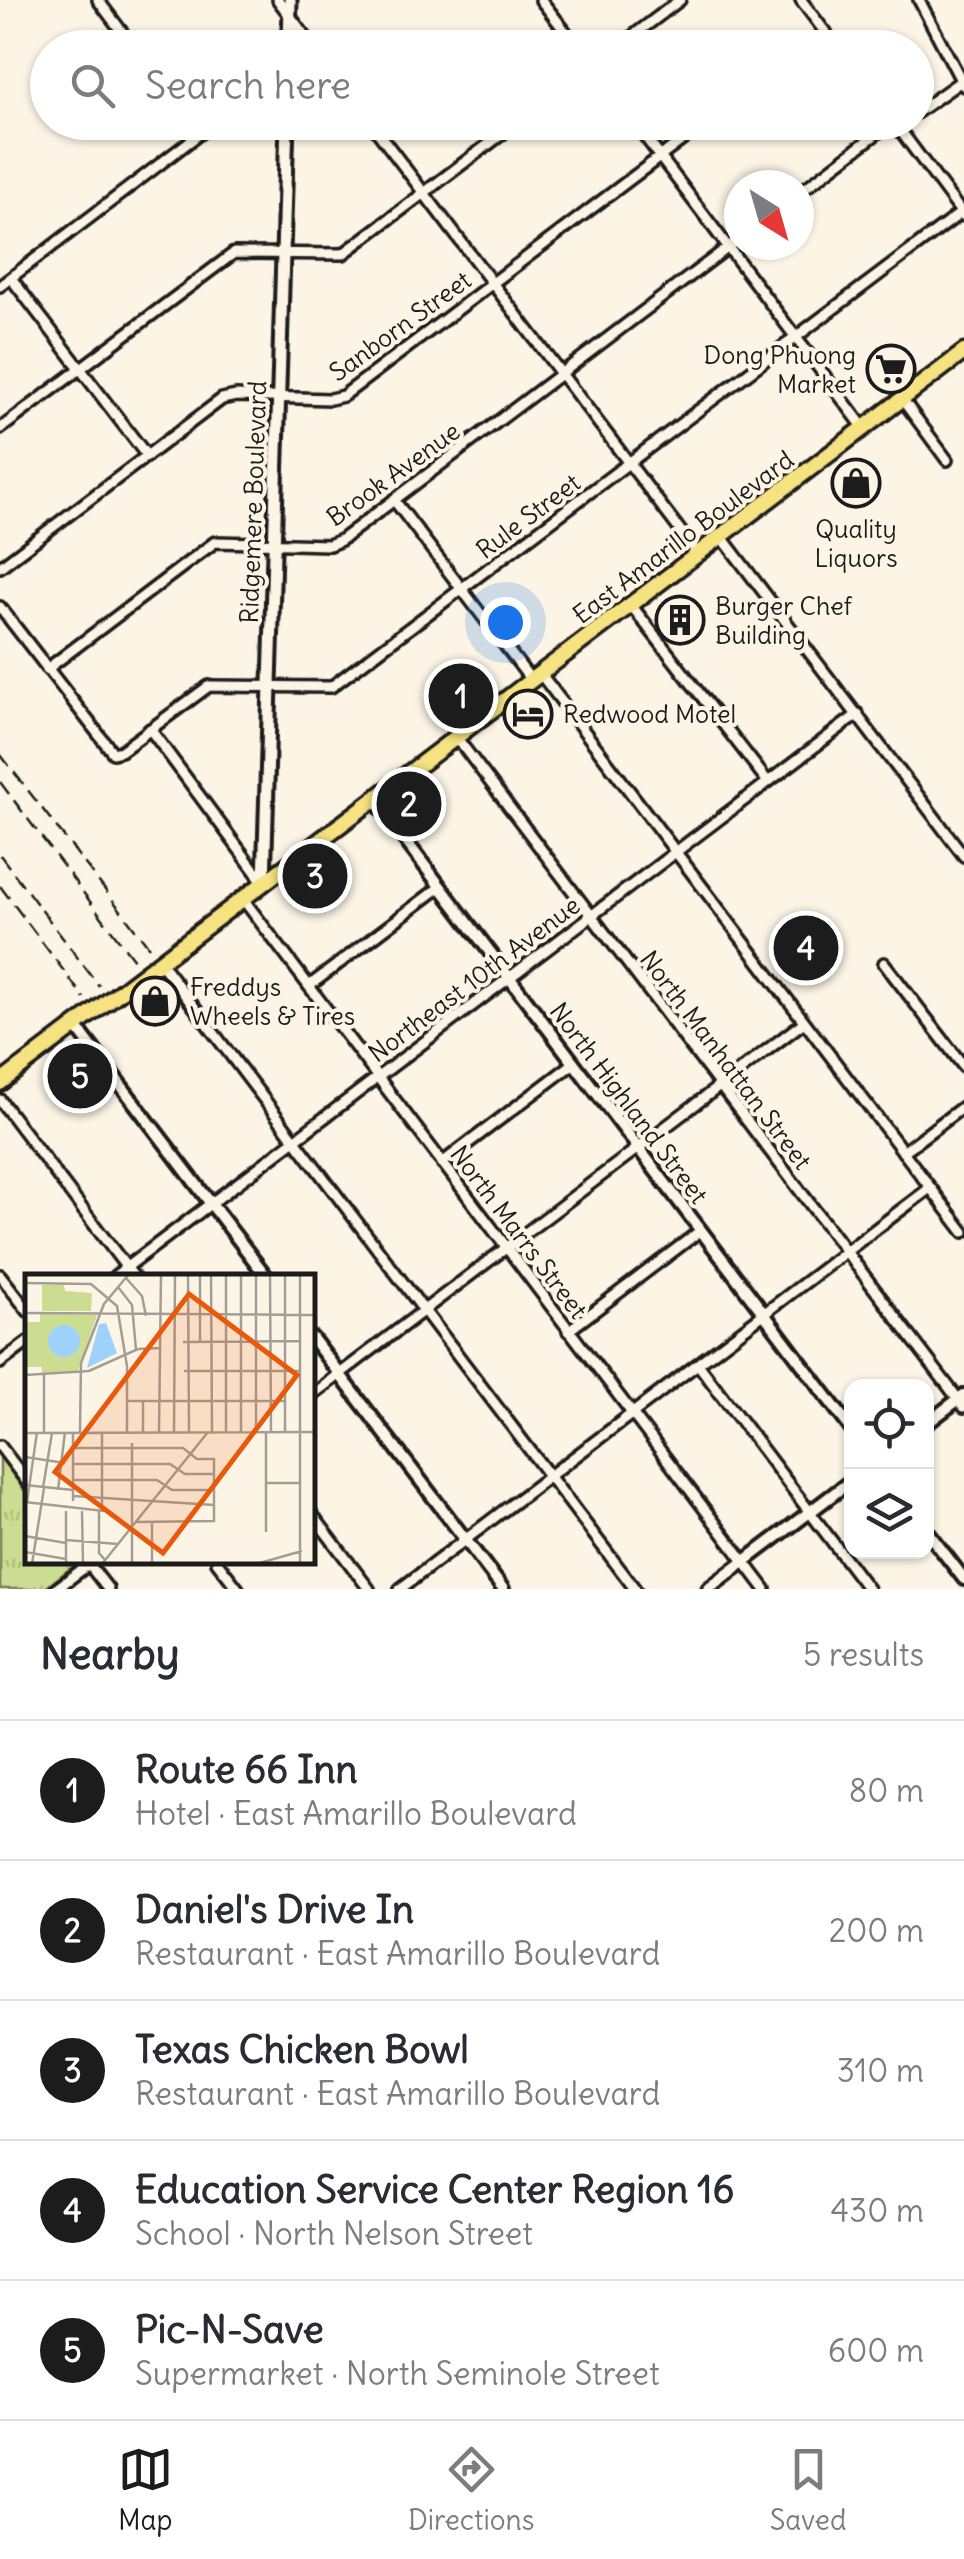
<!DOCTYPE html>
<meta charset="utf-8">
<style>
:root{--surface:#fff;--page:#f7f7f7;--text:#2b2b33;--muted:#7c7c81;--line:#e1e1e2;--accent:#1c1c1c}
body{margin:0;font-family:Delius,sans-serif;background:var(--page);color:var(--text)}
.controls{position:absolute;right:30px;bottom:30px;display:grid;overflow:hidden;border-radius:20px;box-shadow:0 2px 8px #0004}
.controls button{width:90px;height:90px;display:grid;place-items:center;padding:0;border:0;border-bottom:2px solid var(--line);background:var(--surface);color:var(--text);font:50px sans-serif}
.compass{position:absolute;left:724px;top:170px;width:90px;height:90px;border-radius:50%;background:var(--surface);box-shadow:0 2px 8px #0004;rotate:143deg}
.you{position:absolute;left:505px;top:622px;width:35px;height:35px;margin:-25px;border:8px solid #fff;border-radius:50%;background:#1a73e8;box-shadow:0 0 0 15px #1a73e833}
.badge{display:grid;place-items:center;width:65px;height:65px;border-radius:50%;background:var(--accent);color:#fff;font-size:32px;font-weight:700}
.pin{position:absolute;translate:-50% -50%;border:5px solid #fff;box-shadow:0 2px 10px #0006}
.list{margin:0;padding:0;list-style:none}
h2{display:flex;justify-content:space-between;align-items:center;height:130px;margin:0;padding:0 40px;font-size:42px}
h2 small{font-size:32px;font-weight:400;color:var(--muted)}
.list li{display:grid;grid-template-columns:65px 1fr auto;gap:30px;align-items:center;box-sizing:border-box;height:140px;padding:0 40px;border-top:2px solid var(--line)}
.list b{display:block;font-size:38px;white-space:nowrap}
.list p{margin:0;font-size:32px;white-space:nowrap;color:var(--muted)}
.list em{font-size:32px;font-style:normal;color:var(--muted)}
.icon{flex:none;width:55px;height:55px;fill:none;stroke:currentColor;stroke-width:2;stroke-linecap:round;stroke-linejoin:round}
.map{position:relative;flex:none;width:964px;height:1589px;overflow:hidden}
.search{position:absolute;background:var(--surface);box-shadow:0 2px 8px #0004;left:30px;right:30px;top:30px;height:110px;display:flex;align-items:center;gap:25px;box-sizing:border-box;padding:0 35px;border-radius:55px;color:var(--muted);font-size:38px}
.sheet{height:830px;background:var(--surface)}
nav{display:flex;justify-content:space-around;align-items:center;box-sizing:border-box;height:140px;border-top:2px solid var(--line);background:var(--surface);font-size:28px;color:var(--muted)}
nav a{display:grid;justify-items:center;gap:5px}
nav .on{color:var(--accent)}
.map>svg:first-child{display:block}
.grass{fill:url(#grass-tufts);stroke:#747c56;stroke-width:2.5}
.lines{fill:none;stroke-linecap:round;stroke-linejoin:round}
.minor-casing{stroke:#1c1c1c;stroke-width:16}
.tertiary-casing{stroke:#1c1c1c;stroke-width:18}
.secondary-casing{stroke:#1c1c1c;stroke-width:19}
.trunk-casing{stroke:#1c1c1c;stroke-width:21}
.minor{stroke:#fcf5e5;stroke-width:9}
.tertiary{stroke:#fcf5e5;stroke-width:10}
.secondary{stroke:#fcf5e5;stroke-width:11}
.trunk{stroke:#f6e281;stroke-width:14}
.rail{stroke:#1c1c1c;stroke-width:2.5;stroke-dasharray:15 8;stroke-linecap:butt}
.labels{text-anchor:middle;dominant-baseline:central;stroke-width:8;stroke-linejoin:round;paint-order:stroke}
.street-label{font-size:25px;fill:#1c1c1c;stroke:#fcf5e5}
.poi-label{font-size:25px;fill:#1c1c1c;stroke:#fcf5e5;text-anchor:start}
.inset-road{fill:none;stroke:#a29e95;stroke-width:2.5}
.view{fill:#e8590c;fill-opacity:0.15;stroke:#e8590c;stroke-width:5}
.inset-edge{fill:none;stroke:#1c1c1c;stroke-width:5}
</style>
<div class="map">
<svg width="964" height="1589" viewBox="0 0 964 1589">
<defs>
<pattern id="grass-tufts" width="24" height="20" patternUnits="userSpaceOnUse" patternTransform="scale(2.5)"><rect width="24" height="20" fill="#ccdd91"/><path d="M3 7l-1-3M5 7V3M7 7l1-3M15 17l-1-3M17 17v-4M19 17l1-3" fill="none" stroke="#afbd7c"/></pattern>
</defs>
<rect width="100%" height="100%" fill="#fcf5e5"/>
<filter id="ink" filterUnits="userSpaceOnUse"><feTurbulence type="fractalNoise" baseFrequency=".01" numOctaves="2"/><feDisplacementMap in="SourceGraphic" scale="20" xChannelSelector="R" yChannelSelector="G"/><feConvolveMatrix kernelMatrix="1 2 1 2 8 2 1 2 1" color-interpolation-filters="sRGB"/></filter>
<g filter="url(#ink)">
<path class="grass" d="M0,1457L27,1494L28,1562H78L44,1589H0Z"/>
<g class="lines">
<g class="minor-casing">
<g id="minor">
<path d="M98,0L134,48"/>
<path d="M278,0L314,48"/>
<path d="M541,0L578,48"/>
<path d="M801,0L837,48"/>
<path d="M919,0L964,86"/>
<path d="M617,48L680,0"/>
<path d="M806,48L826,32"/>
<path d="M916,113L964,79"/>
<path d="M370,122L698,554"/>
<path d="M634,122L864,428"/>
<path d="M894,122L964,216"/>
<path d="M799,193L892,122"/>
<path d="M11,278L147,456"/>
<path d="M0,286L215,122"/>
<path d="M902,399L947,460"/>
<path d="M0,429L234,253L343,254L518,122"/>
<path d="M394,500L531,680"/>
<path d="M721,536L964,856"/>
<path d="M0,567L222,399L236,396L330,399L343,396L706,122"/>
<path d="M631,605L768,782"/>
<path d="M0,607L113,753L121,751L209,686L331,687L962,212"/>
<path d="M47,669L215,542L329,545L341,540L739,239"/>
<path d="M540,673L964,1232"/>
<path d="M150,729L264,883"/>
<path d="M456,737L964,1407"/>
<path d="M243,899L765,1589"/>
<path d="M160,962L635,1589"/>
<path d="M884,963L964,1067"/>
<path d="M309,986L440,887"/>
<path d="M0,1100L133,1276"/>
<path d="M903,1152L964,1106"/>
<path d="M442,1163L574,1063"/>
<path d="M0,1275L28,1311"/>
<path d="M115,1276L858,714"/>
<path d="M568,1331L700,1231"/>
<path d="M0,1363L28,1342"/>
<path d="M698,1364L868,1589"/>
<path d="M312,1395L804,1022"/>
<path d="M0,1446L28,1483"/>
<path d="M312,1514L369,1589"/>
<path d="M87,1562L108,1589"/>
<path d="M217,1562L238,1589"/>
<path d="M56,1589L92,1562"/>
<path d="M400,1589L930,1188"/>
</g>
</g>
<g class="tertiary-casing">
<g id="tertiary">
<path d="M374,799L852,1430"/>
<path d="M75,1025L266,1276"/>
<path d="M312,1338L503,1589"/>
<path d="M926,1424L964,1395"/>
<path d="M926,1530L964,1579"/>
<path d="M708,1589L852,1480"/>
</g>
</g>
<g class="secondary-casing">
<g id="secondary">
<path d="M289,48L290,0"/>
<path d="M264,883L287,122"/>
</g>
</g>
<g class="trunk-casing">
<path id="trunk" d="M0,1083L964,352"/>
</g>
<use href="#minor" class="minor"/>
<use href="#tertiary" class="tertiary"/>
<use href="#secondary" class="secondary"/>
<use href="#trunk" class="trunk"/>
<g class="rail">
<path d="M0,754L149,947"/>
<path d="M0,782L134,960"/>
<path d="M0,855L99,986"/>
<path d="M0,886L84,998"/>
</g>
</g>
</g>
<defs>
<g id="supermarket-ring" transform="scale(2.5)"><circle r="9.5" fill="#fcf5e5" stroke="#1c1c1c" stroke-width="1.5"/><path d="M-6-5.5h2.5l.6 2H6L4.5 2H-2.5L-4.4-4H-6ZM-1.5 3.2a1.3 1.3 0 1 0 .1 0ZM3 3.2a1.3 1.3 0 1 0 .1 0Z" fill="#1c1c1c"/></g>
<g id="shop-ring" transform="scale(2.5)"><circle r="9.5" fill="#fcf5e5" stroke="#1c1c1c" stroke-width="1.5"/><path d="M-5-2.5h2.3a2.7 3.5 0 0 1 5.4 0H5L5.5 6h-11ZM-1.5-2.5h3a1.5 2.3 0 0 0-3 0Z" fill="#1c1c1c"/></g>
<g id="building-ring" transform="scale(2.5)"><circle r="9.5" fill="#fcf5e5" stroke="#1c1c1c" stroke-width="1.5"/><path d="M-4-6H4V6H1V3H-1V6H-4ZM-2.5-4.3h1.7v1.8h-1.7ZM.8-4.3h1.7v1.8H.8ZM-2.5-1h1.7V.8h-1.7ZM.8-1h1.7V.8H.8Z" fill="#1c1c1c"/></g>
<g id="hotel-ring" transform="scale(2.5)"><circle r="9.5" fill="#fcf5e5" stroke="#1c1c1c" stroke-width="1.5"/><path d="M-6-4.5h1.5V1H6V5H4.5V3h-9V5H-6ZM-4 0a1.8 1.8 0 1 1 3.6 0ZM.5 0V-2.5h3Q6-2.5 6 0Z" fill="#1c1c1c"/></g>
</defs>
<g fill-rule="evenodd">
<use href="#supermarket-ring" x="891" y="369"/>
<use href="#shop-ring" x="856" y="483"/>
<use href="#building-ring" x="680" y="620"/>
<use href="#hotel-ring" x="528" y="714"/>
<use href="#shop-ring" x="155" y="1001"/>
</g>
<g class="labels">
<g class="street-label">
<text transform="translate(400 326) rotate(-36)">Sanborn Street</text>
<text transform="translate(393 474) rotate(-36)">Brook Avenue</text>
<text transform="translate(253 502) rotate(-88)">Ridgemere Boulevard</text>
<text transform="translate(528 516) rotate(-37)">Rule Street</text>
<text transform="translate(683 537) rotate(-37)">East Amarillo Boulevard</text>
<text transform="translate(474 979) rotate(-37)">Northeast 10th Avenue</text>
<text transform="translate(726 1060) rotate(53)">North Manhattan Street</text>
<text transform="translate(629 1103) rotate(53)">North Highland Street</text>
<text transform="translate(519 1232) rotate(53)">North Marrs Street</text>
</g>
<g class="poi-label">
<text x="856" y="355" text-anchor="end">Dong Phuong<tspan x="856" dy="29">Market</tspan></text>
<text x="856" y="529" text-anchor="middle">Quality<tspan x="856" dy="29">Liquors</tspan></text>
<text x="715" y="606">Burger Chef<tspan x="715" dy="29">Building</tspan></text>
<text x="563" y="714">Redwood Motel</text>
<text x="190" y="987">Freddys<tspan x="190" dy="29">Wheels &amp; Tires</tspan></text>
</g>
</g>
<g transform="translate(25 1274)">
<rect width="290" height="290" fill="#fcf5e5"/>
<path d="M39,10L40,17L67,19L66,37H17V11ZM15,40L72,41L53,97L17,100V93H0V48H15Z" fill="#ccdd91"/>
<path d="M81,49L92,79L62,94L74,50ZM23 67a16 16 0 1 1 32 0a16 16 0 1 1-32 0Z" fill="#9ed1fc"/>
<path class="inset-road" d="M163,0L164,158M175,0V68M186,0L187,158M201,0V158M216,0V158M231,0V158M245,0L246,158M260,0V158M275,0V290M101,4L117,22L121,42M0,9L66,10L92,32L102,92V158M93,13L107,31L111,76M0,39L290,41M158,68L275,67M159,97H275M0,101L64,97L113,75L134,74M102,127H260M118,127V158M19,158V101M48,158V227M55,158L56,89L79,30L104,0M77,158V237M134,158L136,0M149,158L150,0M0,159L290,158M107,169V290M48,174H158L172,185H189V247L110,248M0,183L40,189M48,190H145L160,200H189M48,206H132L147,216H189M242,209H275M0,211L48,216M18,214L27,159M33,216L40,158M48,222L189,231M0,228L79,237M2,228L12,158M57,237L58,290M74,237V279L80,286M127,248V290M241,258V158M0,262L41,269M41,266L93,270M0,278L41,285M7,290L19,214M41,290V237M77,290L183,158M231,290L277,277"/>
<path class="view" d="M164,20L272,101L138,279L30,198Z"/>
<rect width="290" height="290" class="inset-edge"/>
</g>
</svg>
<div class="controls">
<button><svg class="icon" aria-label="locate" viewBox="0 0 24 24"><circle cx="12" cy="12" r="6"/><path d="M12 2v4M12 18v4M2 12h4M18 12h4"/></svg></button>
<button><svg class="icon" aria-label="layers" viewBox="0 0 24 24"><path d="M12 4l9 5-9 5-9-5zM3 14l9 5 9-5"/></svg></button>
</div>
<svg class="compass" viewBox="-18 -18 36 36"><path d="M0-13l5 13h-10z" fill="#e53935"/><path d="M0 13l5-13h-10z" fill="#7c7c81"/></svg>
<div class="you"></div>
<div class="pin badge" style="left:461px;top:696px">1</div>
<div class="pin badge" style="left:409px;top:804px">2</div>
<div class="pin badge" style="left:315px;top:876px">3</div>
<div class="pin badge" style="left:806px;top:948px">4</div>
<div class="pin badge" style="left:80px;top:1076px">5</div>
<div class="search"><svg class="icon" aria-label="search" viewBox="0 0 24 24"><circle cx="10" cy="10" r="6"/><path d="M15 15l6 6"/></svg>Search here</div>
</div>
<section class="sheet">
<h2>Nearby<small>5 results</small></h2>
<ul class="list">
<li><span class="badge">1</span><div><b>Route 66 Inn</b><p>Hotel · East Amarillo Boulevard</p></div><em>80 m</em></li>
<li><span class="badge">2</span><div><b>Daniel's Drive In</b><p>Restaurant · East Amarillo Boulevard</p></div><em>200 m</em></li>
<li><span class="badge">3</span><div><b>Texas Chicken Bowl</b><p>Restaurant · East Amarillo Boulevard</p></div><em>310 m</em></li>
<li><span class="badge">4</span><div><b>Education Service Center Region 16</b><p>School · North Nelson Street</p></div><em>430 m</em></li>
<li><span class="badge">5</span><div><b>Pic-N-Save</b><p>Supermarket · North Seminole Street</p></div><em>600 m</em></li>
</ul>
</section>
<nav>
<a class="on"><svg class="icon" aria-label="map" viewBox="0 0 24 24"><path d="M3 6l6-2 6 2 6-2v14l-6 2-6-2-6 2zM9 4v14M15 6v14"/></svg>Map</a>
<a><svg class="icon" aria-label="directions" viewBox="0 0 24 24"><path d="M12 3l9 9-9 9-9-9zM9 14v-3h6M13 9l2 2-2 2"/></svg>Directions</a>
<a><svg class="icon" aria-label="saved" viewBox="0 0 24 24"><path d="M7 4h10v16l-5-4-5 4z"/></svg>Saved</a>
</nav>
